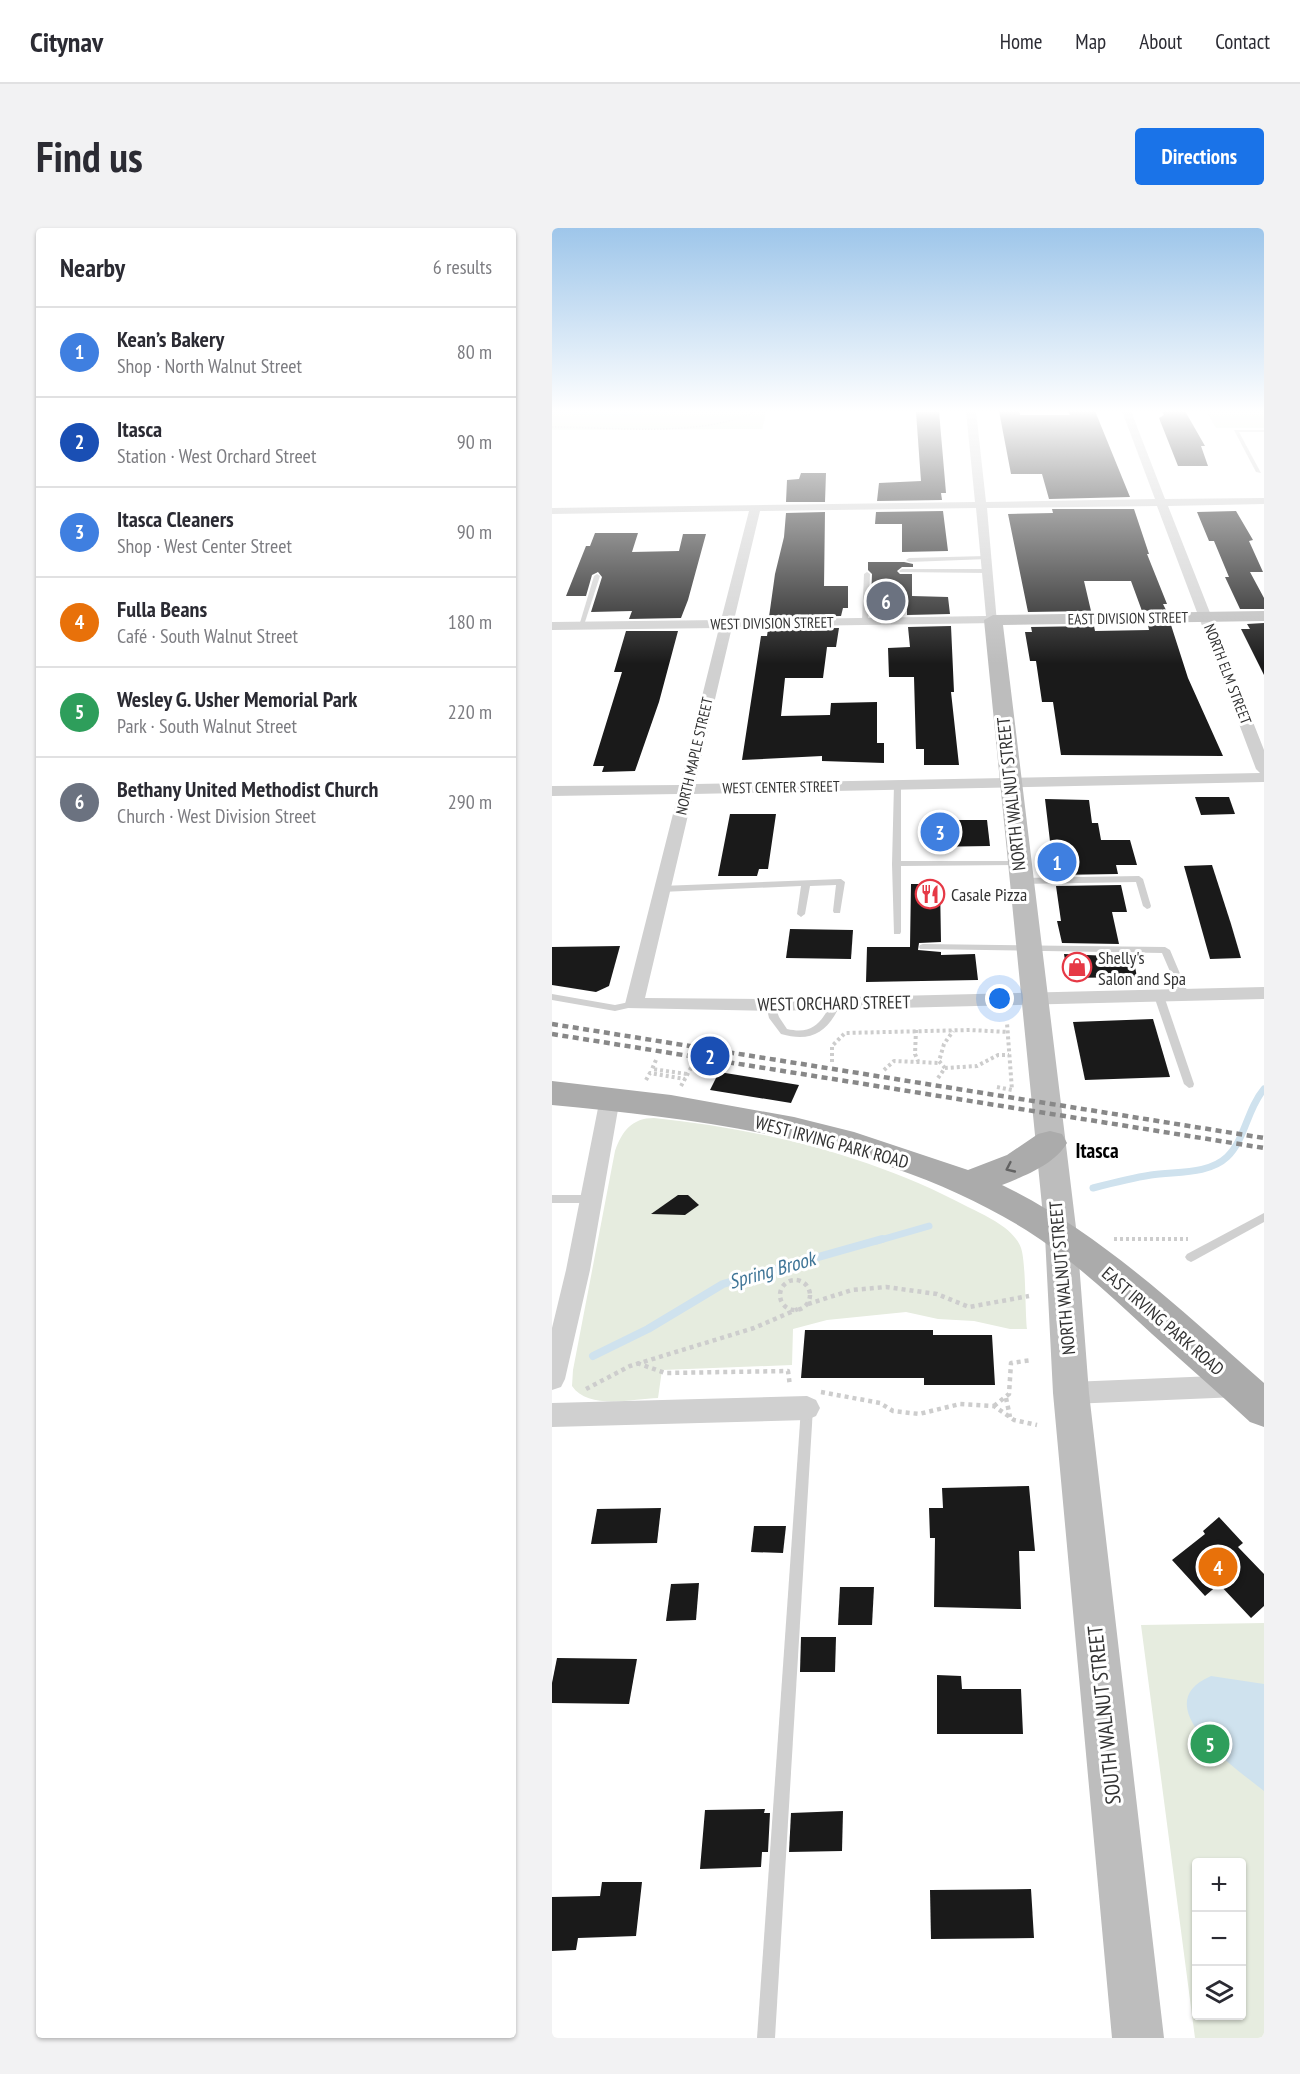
<!DOCTYPE html>
<meta charset="utf-8">
<style>
:root{--surface:#fff;--page:#f2f2f3;--text:#2b2b33;--muted:#7c7c81;--line:#e1e1e2;--accent:#1a73e8}
body{margin:0;font-family:"PT Sans Narrow",sans-serif;background:var(--page);color:var(--text)}
.controls{position:absolute;right:18px;bottom:18px;display:grid;overflow:hidden;border-radius:6px;box-shadow:0 2px 4px #0004}
.controls button{width:54px;height:54px;display:grid;place-items:center;padding:0;border:0;border-bottom:2px solid var(--line);background:var(--surface);color:var(--text);font:30px sans-serif}
.you{position:absolute;left:448px;top:771px;width:21px;height:21px;margin:-15px;border:4px solid #fff;border-radius:50%;background:#1a73e8;box-shadow:0 0 0 9px #1a73e833}
.badge{display:grid;place-items:center;width:39px;height:39px;border-radius:50%;background:var(--accent);color:#fff;font-size:20px;font-weight:700}
.pin{position:absolute;translate:-50% -50%;border:3px solid #fff;box-shadow:0 2px 6px #0006}
.list{margin:0;padding:0;list-style:none}
h2{display:flex;justify-content:space-between;align-items:center;height:78px;margin:0;padding:0 24px;font-size:26px}
h2 small{font-size:20px;font-weight:400;color:var(--muted)}
.list li{display:grid;grid-template-columns:39px 1fr auto;gap:18px;align-items:center;box-sizing:border-box;height:90px;padding:0 24px;border-top:2px solid var(--line)}
.list b{display:block;font-size:22px;white-space:nowrap}
.list p{margin:0;font-size:20px;white-space:nowrap;color:var(--muted)}
.list em{font-size:20px;font-style:normal;color:var(--muted)}
.icon{flex:none;width:33px;height:33px;fill:none;stroke:currentColor;stroke-width:2;stroke-linecap:round;stroke-linejoin:round}
.map{position:relative;flex:none;width:712px;height:1810px;overflow:hidden;border-radius:6px}
header{display:flex;align-items:center;gap:36px;box-sizing:border-box;height:84px;padding:0 30px;background:var(--surface);border-bottom:2px solid var(--line)}
header strong{font-size:28px}
nav{display:flex;gap:33px;margin-inline-start:auto;font-size:21px}
.intro{display:flex;align-items:center;justify-content:space-between;box-sizing:border-box;height:144px;padding:0 36px}
h1{margin:0;font-size:42px}
.button{padding:15px 27px;border-radius:6px;background:var(--accent);color:#fff;font-size:21px;font-weight:700}
main{display:flex;gap:36px;padding:0 36px}
aside{flex:1;background:var(--surface);border-radius:6px;box-shadow:0 2px 4px #0004}
.map>svg:first-child{display:block}
.green{fill:#e6ecdf;fill-rule:evenodd}
.water{fill:#cfe2ee}
.lines{fill:none;stroke-linecap:round;stroke-linejoin:round}
.stream-far1{stroke:#cfe2ee;stroke-width:7}
.stream{stroke:#cfe2ee;stroke-width:8}
.building{fill:#1a1a1a}
.path-far2{stroke:#cdcdcd;stroke-width:1.5;stroke-dasharray:1.5 1.5;stroke-linecap:butt}
.path-far1{stroke:#cdcdcd;stroke-width:4;stroke-dasharray:3 3;stroke-linecap:butt}
.path{stroke:#cdcdcd;stroke-width:4.5;stroke-dasharray:4 4;stroke-linecap:butt}
.lane{fill:#d0d0d0;fill-rule:evenodd}
.street{fill:#d0d0d0;fill-rule:evenodd}
.secondary{fill:#bdbdbd;fill-rule:evenodd}
.primary{fill:#ababab;fill-rule:evenodd}
.rail{stroke:#888;stroke-width:4.5;stroke-dasharray:6 4.5;stroke-linecap:butt}
.oneway{stroke:#636363}
.labels{text-anchor:middle;dominant-baseline:central;stroke-width:6;stroke-linejoin:round;paint-order:stroke}
.far-street-label{font-size:15px;fill:#333;stroke:#fff}
.street-label{font-size:18px;fill:#333;stroke:#fff}
.poi-label{font-size:18px;fill:#333;stroke:#fff;text-anchor:start}
.water-label{font-size:20px;font-style:italic;fill:#3f7597;stroke:#fff}
.quarter-label{font-size:21px;font-weight:bold;fill:#000;stroke:#fff}
.near-street-label{font-size:21px;fill:#333;stroke:#fff}
</style>
<header>
<strong>Citynav</strong>
<nav><a>Home</a><a>Map</a><a>About</a><a>Contact</a></nav>
</header>
<div class="intro"><h1>Find us</h1><a class="button">Directions</a></div>
<main>
<aside>
<h2>Nearby<small>6 results</small></h2>
<ul class="list">
<li><span class="badge" style="background:#3f7fe0">1</span><div><b>Kean’s Bakery</b><p>Shop · North Walnut Street</p></div><em>80 m</em></li>
<li><span class="badge" style="background:#1a4fb4">2</span><div><b>Itasca</b><p>Station · West Orchard Street</p></div><em>90 m</em></li>
<li><span class="badge" style="background:#3f7fe0">3</span><div><b>Itasca Cleaners</b><p>Shop · West Center Street</p></div><em>90 m</em></li>
<li><span class="badge" style="background:#e8710a">4</span><div><b>Fulla Beans</b><p>Café · South Walnut Street</p></div><em>180 m</em></li>
<li><span class="badge" style="background:#2e9e5b">5</span><div><b>Wesley G. Usher Memorial Park</b><p>Park · South Walnut Street</p></div><em>220 m</em></li>
<li><span class="badge" style="background:#6b7280">6</span><div><b>Bethany United Methodist Church</b><p>Church · West Division Street</p></div><em>290 m</em></li>
</ul>
</aside>
<div class="map">
<svg width="712" height="1810" viewBox="0 0 712 1810">
<rect width="100%" height="100%" fill="#fff"/>
<g class="green">
<path d="M0,183H215L210,201L0,202Z"/>
<path d="M654,183H712V200H664Z"/>
<path d="M102,890C210,901 320,928 416,979C434,988 462,1000 469,1020C474,1034 473,1083 475,1101H458L422,1093L386,1091L354,1084L275,1092L241,1101L240,1137L110,1142L106,1170C80,1171 36,1182 20,1158L21,1142L63,923C70,903 80,890 102,890Z"/>
<path d="M712,1395V1810H643L589,1397ZM644,1634H690V1788H644Z"/>
</g>
<g class="water">
<path d="M0,183H165L75,188L0,186Z"/>
<path d="M659,1448L712,1456V1563C685,1541 591,1477 659,1448Z"/>
</g>
<g class="lines">
<g class="stream-far1">
<path d="M541,960C560,955 580,950 599,947C623,943 656,947 675,929C693,912 695,881 712,861"/>
<path d="M325,1013L377,998"/>
</g>
<path class="stream" d="M41,1128L96,1101L171,1056L330,1011"/>
</g>
<g class="building">
<path d="M387,183L394,265H389L390,272L325,273L327,255L369,253L364,184Z"/>
<path d="M447,183H467L468,187H518L516,183H543L578,269L497,271L490,246H459Z"/>
<path d="M610,183H633L653,218H649L656,238H626L607,190L612,187Z"/>
<path d="M249,245H274L273,274H234L235,252L247,251Z"/>
<path d="M500,281H582L597,326H595L615,376H611L614,382L590,383L579,353H532L539,383L476,384L456,286L501,285Z"/>
<path d="M391,283L396,323L350,324V296H323L324,284Z"/>
<path d="M684,283L701,312L697,313L711,344H698L712,370V381H688L673,349H677L662,313H657L645,284Z"/>
<path d="M273,284L272,358H296V380H291L289,388L217,389L223,346L232,309L234,285Z"/>
<path d="M43,305H86L80,324L127,323L131,306H154L136,372L129,390L77,391L80,383L39,384L50,349L46,344L40,347L34,368H14L34,318H38Z"/>
<path d="M316,334H352L361,336V339H350L345,343L348,346H360V368L396,369L398,386L355,387V382H337L338,372H319L320,346L316,342Z"/>
<path d="M712,395V447L689,401H698L695,396Z"/>
<path d="M596,397H619L636,450L671,528L509,527L501,474H490L484,433H478L473,404H480L479,399L542,398L543,403L597,402Z"/>
<path d="M399,398L402,464H399L407,537H372V521H364L362,449H337L336,420L358,419L356,399Z"/>
<path d="M287,400L284,419H275L271,450H233L229,488L278,487L279,475L325,474V515H332V535L270,533V528L190,532L209,408H215L216,401Z"/>
<path d="M74,403H126L107,474L83,543L50,544L52,538H41L70,444H62Z"/>
<path d="M643,569H677L683,586L649,587Z"/>
<path d="M493,571L537,572L540,595H546L549,612H578L585,637H564L566,646L502,647Z"/>
<path d="M178,586H224L216,641H207L205,648H166Z"/>
<path d="M373,592H435L438,618L374,619Z"/>
<path d="M660,637L679,696L689,730L658,731L632,638Z"/>
<path d="M359,656H388L389,714L367,715L366,722L389,724V727L423,726L426,752L314,754L315,719H358Z"/>
<path d="M569,657L575,684H560L567,716L510,715L505,693H509L504,658Z"/>
<path d="M238,701L301,702L299,731L234,730Z"/>
<path d="M68,718L57,758L44,764L0,757V719Z"/>
<path d="M512,726L581,729L585,749L516,750Z"/>
<path d="M601,791L618,849L533,852L521,794Z"/>
<path d="M167,844L247,857L239,875L158,862Z"/>
<path d="M126,967H136L147,977L133,987L99,986Z"/>
<path d="M253,1102H381V1107H440L443,1157H372V1150H249Z"/>
<path d="M477,1258L483,1323H467L469,1381L382,1379L383,1310H378L377,1280H391L390,1260Z"/>
<path d="M109,1280L105,1315L39,1316L45,1281Z"/>
<path d="M667,1289L691,1315L686,1319L712,1346V1378L699,1390L667,1356L653,1368L620,1332L653,1306L651,1303Z"/>
<path d="M202,1298H234L231,1325L199,1324Z"/>
<path d="M147,1355L144,1392L114,1393L119,1356Z"/>
<path d="M288,1359H322L320,1397H286Z"/>
<path d="M249,1409H284L283,1444H248Z"/>
<path d="M5,1430L85,1431L77,1476L0,1475V1455Z"/>
<path d="M385,1447L409,1448L410,1461H469L471,1506H385Z"/>
<path d="M213,1581L212,1585H218L216,1624H210L209,1639L148,1641L153,1582Z"/>
<path d="M291,1583L290,1623L237,1624L239,1585Z"/>
<path d="M50,1654H90L84,1708L26,1710L24,1722L0,1723V1669L48,1668Z"/>
<path d="M479,1661L482,1710L379,1711L378,1662Z"/>
</g>
<g class="lines">
<path class="path-far2" d="M0,199C63,199 148,210 205,183"/>
<g class="path-far1">
<path d="M364,802L363,826L366,833"/>
<path d="M104,832L100,841L135,846"/>
<path d="M280,834V818L293,805L418,802L456,804"/>
<path d="M393,840L387,833L392,816L401,803"/>
<path d="M332,842L342,833L388,835"/>
<path d="M386,850L393,840L425,838L446,827H457"/>
<path d="M94,852L98,845L133,851"/>
<path d="M129,858L140,838"/>
<path d="M445,859L460,862L455,795"/>
<path d="M562,1011H636"/>
</g>
<g class="path">
<circle cx="243" cy="1067" r="15"/>
<path d="M256,1076L300,1062L334,1059L385,1066L417,1079L477,1068"/>
<path d="M85,1135L113,1145L236,1143L238,1158"/>
<path d="M34,1161L78,1138L202,1100L246,1081"/>
<path d="M269,1164L328,1175L341,1183L367,1186L408,1176L442,1178L462,1192L485,1197"/>
<path d="M454,1170L458,1189"/>
<path d="M442,1178L457,1166L459,1135L480,1132"/>
</g>
<g class="lane">
<path d="M682,202H712V204H687L709,245L704,244Z"/>
<path d="M434,328L436,329V331L357,334L354,332L357,330Z"/>
<path d="M350,341H435L438,343L435,345L348,344L347,343Z"/>
<path d="M315,344L318,346L316,394L313,396L310,394L312,346Z"/>
<path d="M45,346L48,348L32,397L27,398L42,348Z"/>
<path d="M342,556L349,558V633H467L471,635L467,637L349,638V704L348,706H342L340,636Z"/>
<path d="M587,648L591,651L599,678L598,680L595,681L591,678L584,654L469,656L465,653L469,650Z"/>
<path d="M289,651L293,654L288,685H282L281,683L284,657L258,658L253,686L249,689L245,686L249,658L109,664L105,661L109,658Z"/>
<path d="M371,716L613,719L618,722L637,767L632,770L629,769L610,725L368,721L367,719L368,717Z"/>
<path d="M607,765L612,768L642,856L641,859L637,860L632,856L602,768Z"/>
<path d="M0,766L63,777L82,773L87,776L85,778L63,783L0,772Z"/>
<path d="M284,772L289,775C276,804 260,815 229,806L217,790L214,777L216,775H222L227,789L235,801C262,807 269,794 281,773Z"/>
<path d="M0,967H40L44,968L46,971L44,974L40,975H0Z"/>
<path d="M712,985V994L643,1032L639,1034L635,1032L633,1029L635,1026Z"/>
<path d="M255,1174L260,1176L261,1180L223,1810H205L249,1180L250,1176Z"/>
</g>
<g class="street">
<path d="M414,183H424L434,274L603,271L570,183H579L613,271L712,270V276L616,278L712,522V554L141,566L93,770L219,771L712,759V771L219,783L75,780L73,776L126,566L0,568V558L128,557L167,400L0,402V394L169,392L197,283L0,286V280L423,274ZM605,278L704,541L708,545L143,556L180,399L445,395L435,280ZM424,280L434,388L182,392L208,283Z"/>
<path d="M58,863L65,865L68,870L38,1042L13,1151L9,1159L0,1162V1100L14,1042L48,870L51,865Z"/>
<path d="M686,1147L695,1150L699,1158L695,1166L686,1169L519,1176L510,1173L506,1165L510,1157L519,1154Z"/>
<path d="M255,1168L264,1172L268,1180L264,1188L255,1192L0,1199V1175Z"/>
</g>
<path class="secondary" d="M712,383V393L451,397L525,1008L537,1165L612,1810H560L501,1165L493,1008L432,392L441,387Z"/>
<path class="primary" d="M0,853L119,867L242,889L302,904L416,942L455,927L486,906L498,903L510,906L515,915C502,937 472,948 450,957C549,1005 630,1083 712,1155V1199L698,1194C666,1164 632,1135 600,1106C560,1069 520,1031 474,1002C334,915 161,892 0,877Z"/>
<g class="rail">
<path d="M0,796L712,910"/>
<path d="M0,806L712,920"/>
</g>
</g>
<defs><path id="oneway-chevron" d="M-2-3.5L2.5 0L-2 3.5" fill="none" stroke-width="1.6" stroke-linecap="round" stroke-linejoin="round" transform="scale(1.5)"/></defs>
<use class="oneway" href="#oneway-chevron" transform="translate(458 940) rotate(155)"/>
<linearGradient id="sky" x2="0" y2="1"><stop stop-color="#9ec6ea"/><stop offset="0.42" stop-color="#fff"/><stop offset="1" stop-color="#fff" stop-opacity="0"/></linearGradient>
<rect width="712" height="436" fill="url(#sky)"/>
<defs>
<g id="restaurant-ring" transform="scale(1.5)"><circle r="9.5" fill="#fff" stroke="#e63946" stroke-width="1.5"/><path d="M-5-6h1v4h1v-4h1v4h1v-4h1v5L-1.5 .5V6h-2V.5L-5-1ZM5-6V6H3V1.5H1.5Q1.5-4 5-6Z" fill="#e63946"/></g>
<g id="shop-ring" transform="scale(1.5)"><circle r="9.5" fill="#fff" stroke="#e63946" stroke-width="1.5"/><path d="M-5-2.5h2.3a2.7 3.5 0 0 1 5.4 0H5L5.5 6h-11ZM-1.5-2.5h3a1.5 2.3 0 0 0-3 0Z" fill="#e63946"/></g>
</defs>
<g fill-rule="evenodd">
<use href="#restaurant-ring" x="378" y="666"/>
<use href="#shop-ring" x="525" y="739"/>
</g>
<g class="labels">
<g class="far-street-label">
<text transform="translate(576 390) rotate(-1)">EAST DIVISION STREET</text>
<text transform="translate(220 395) rotate(-1)">WEST DIVISION STREET</text>
<text transform="translate(676 446) rotate(69)">NORTH ELM STREET</text>
<text transform="translate(142 528) rotate(-77)">NORTH MAPLE STREET</text>
<text transform="translate(229 559) rotate(-1)">WEST CENTER STREET</text>
</g>
<g class="street-label">
<text transform="translate(459 566) rotate(-96)">NORTH WALNUT STREET</text>
<text transform="translate(282 775) rotate(-1)">WEST ORCHARD STREET</text>
<text transform="translate(280 914) rotate(15)">WEST IRVING PARK ROAD</text>
<text transform="translate(510 1050) rotate(-95)">NORTH WALNUT STREET</text>
<text transform="translate(611 1093) rotate(41)">EAST IRVING PARK ROAD</text>
</g>
<g class="poi-label">
<text x="399" y="666">Casale Pizza</text>
<text x="546" y="729">Shelly's<tspan x="546" dy="21">Salon and Spa</tspan></text>
</g>
<g class="water-label">
<text transform="translate(220 1042) rotate(-16)">Spring Brook</text>
</g>
<g class="quarter-label">
<text x="545" y="922">Itasca</text>
</g>
<g class="near-street-label">
<text transform="translate(552 1487) rotate(-96)">SOUTH WALNUT STREET</text>
</g>
</g>
</svg>
<div class="controls">
<button>+</button>
<button>−</button>
<button><svg class="icon" aria-label="layers" viewBox="0 0 24 24"><path d="M12 4l9 5-9 5-9-5zM3 14l9 5 9-5"/></svg></button>
</div>
<div class="you"></div>
<div class="pin badge" style="left:505px;top:634px;background:#3f7fe0">1</div>
<div class="pin badge" style="left:158px;top:828px;background:#1a4fb4">2</div>
<div class="pin badge" style="left:388px;top:604px;background:#3f7fe0">3</div>
<div class="pin badge" style="left:666px;top:1339px;background:#e8710a">4</div>
<div class="pin badge" style="left:658px;top:1516px;background:#2e9e5b">5</div>
<div class="pin badge" style="left:334px;top:373px;background:#6b7280">6</div>
</div>
</main>
